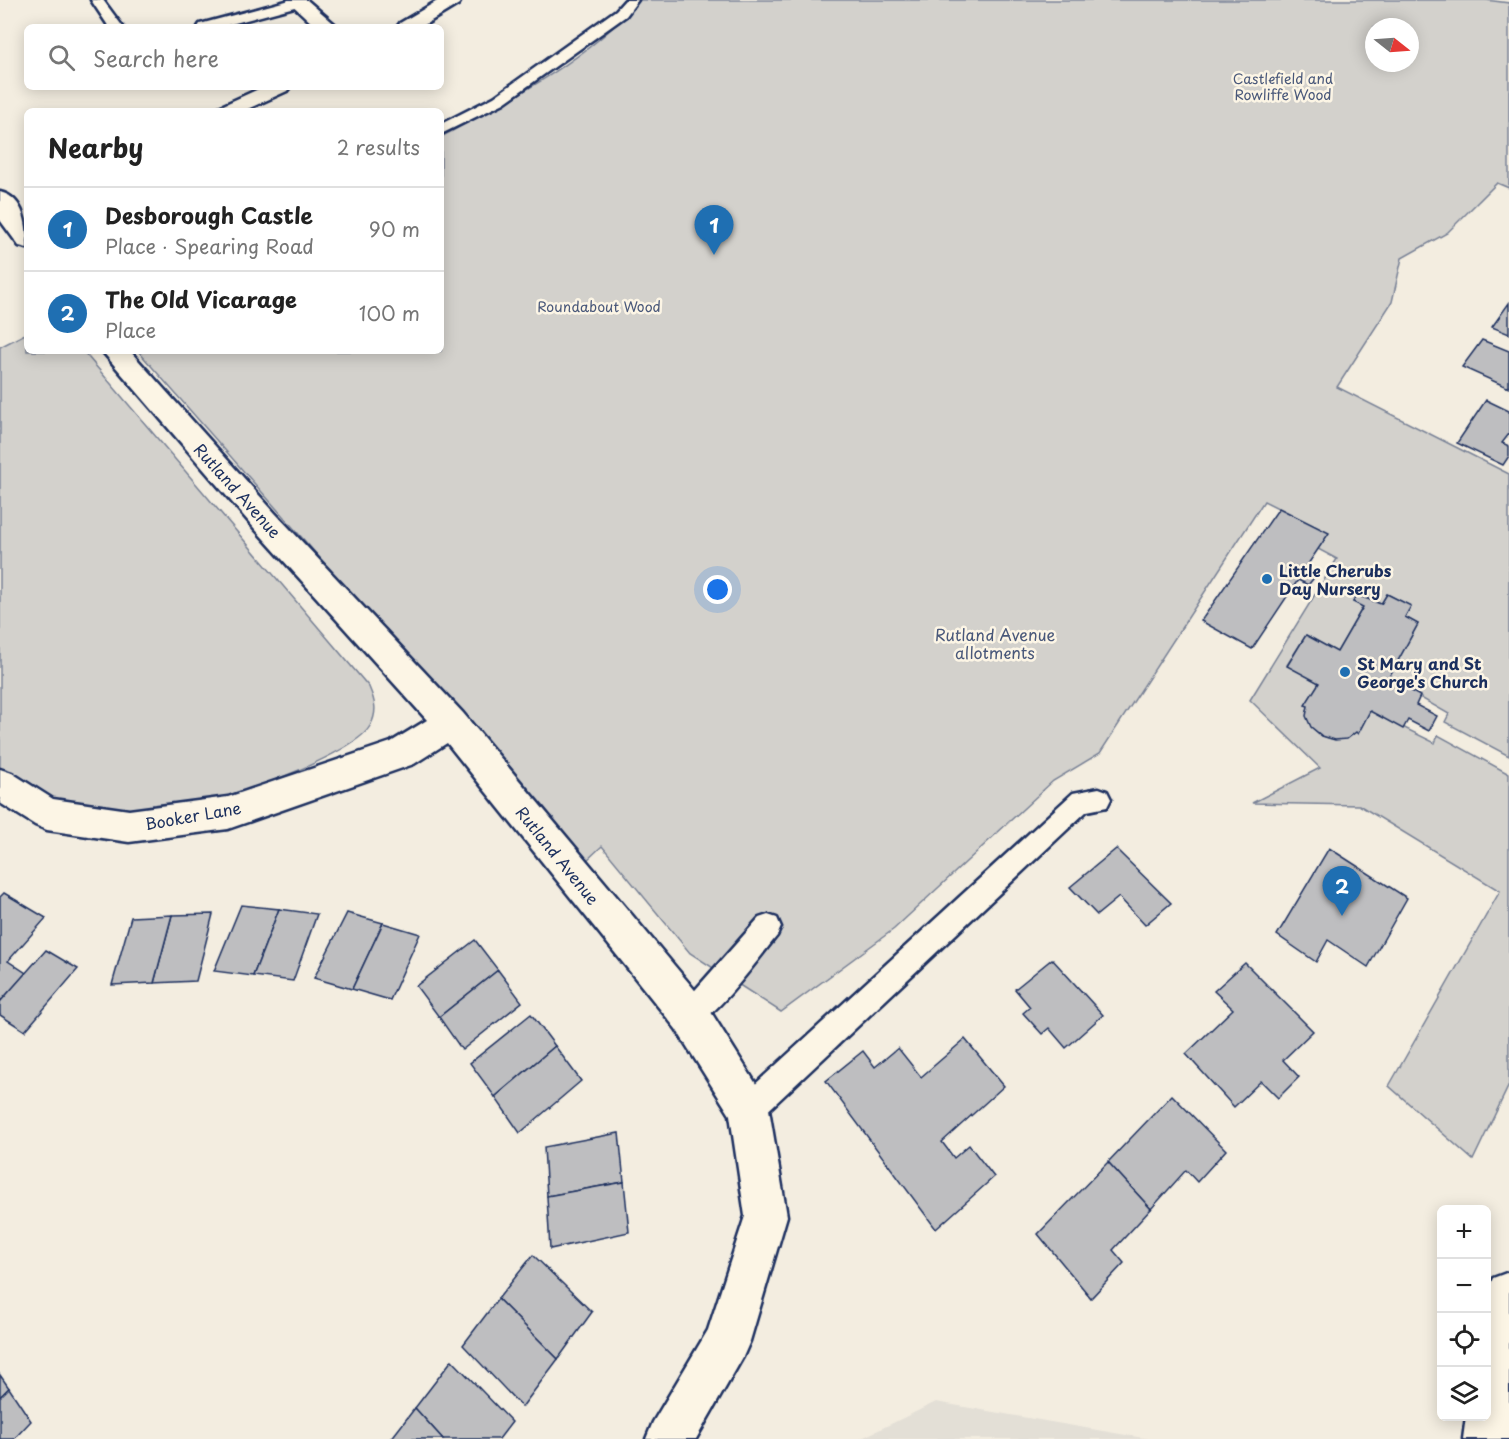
<!DOCTYPE html>
<meta charset="utf-8">
<style>
:root{--surface:#fff;--page:#f6f6f6;--text:#222;--muted:#767676;--line:#e0e0e0;--accent:#1f6fb2}
body{margin:0;font-family:"Playpen Sans",sans-serif;background:var(--page);color:var(--text)}
.controls{position:absolute;right:18px;bottom:18px;display:grid;overflow:hidden;border-radius:9px;box-shadow:0 3px 15px #0003}
.controls button{width:54px;height:54px;display:grid;place-items:center;padding:0;border:0;border-bottom:2px solid var(--line);background:var(--surface);color:var(--text);font:30px sans-serif}
.compass{position:absolute;left:1365px;top:18px;width:54px;height:54px;border-radius:50%;background:var(--surface);box-shadow:0 3px 15px #0003;rotate:107deg}
.you{position:absolute;left:718px;top:590px;width:21px;height:21px;margin:-15px;border:4px solid #fff;border-radius:50%;background:#1a73e8;box-shadow:0 0 0 9px #1a73e833}
.badge{display:grid;place-items:center;width:39px;height:39px;border-radius:50%;background:var(--accent);color:#fff;font-size:20px;font-weight:700}
.pin{position:absolute;translate:-50% -50px;filter:drop-shadow(0 2px 3px #0008)}
.pin::after{content:'';position:absolute;top:32px;width:21px;height:18px;background:inherit;clip-path:polygon(0 0,100% 0,50% 100%)}
.list{margin:0;padding:0;list-style:none}
h2{display:flex;justify-content:space-between;align-items:center;height:78px;margin:0;padding:0 24px;font-size:26px}
h2 small{font-size:20px;font-weight:400;color:var(--muted)}
.list li{display:grid;grid-template-columns:39px 1fr auto;gap:18px;align-items:center;box-sizing:border-box;height:84px;padding:0 24px;border-top:2px solid var(--line)}
.list b{display:block;font-size:22px;white-space:nowrap}
.list p{margin:0;font-size:20px;white-space:nowrap;color:var(--muted)}
.list em{font-size:20px;font-style:normal;color:var(--muted)}
.icon{flex:none;width:33px;height:33px;fill:none;stroke:currentColor;stroke-width:2;stroke-linecap:round;stroke-linejoin:round}
.map{position:relative;flex:none;width:1509px;height:1439px;overflow:hidden}
.search{position:absolute;background:var(--surface);box-shadow:0 3px 15px #0003;left:24px;top:24px;width:420px;height:66px;display:flex;align-items:center;gap:15px;box-sizing:border-box;padding:0 21px;border-radius:9px;color:var(--muted);font-size:22px}
.panel{position:absolute;background:var(--surface);box-shadow:0 3px 15px #0003;left:24px;top:108px;width:420px;height:246px;border-radius:9px}
.map>svg:first-child{display:block}
.built{fill:#e3dfd6}
.green{fill:#d3d1cc;stroke:#778095;stroke-width:1.5;fill-rule:evenodd}
.building{fill:#bebec0;stroke:#1b2f5e;stroke-width:1.5}
.lines{fill:none;stroke-linecap:round;stroke-linejoin:round}
.lane-casing{stroke:#1b2f5e;stroke-width:5}
.street-casing{stroke:#1b2f5e;stroke-width:5}
.secondary-casing{stroke:#1b2f5e;stroke-width:5}
.lane{fill:#fcf5e5;fill-rule:evenodd}
.street{fill:#fcf5e5;fill-rule:evenodd}
.secondary{fill:#fcf5e5;fill-rule:evenodd}
.poi-dot{fill:#1f6fb2;stroke:#fcf5e5;stroke-width:2}
.labels{text-anchor:middle;dominant-baseline:central;stroke-width:5;stroke-linejoin:round;paint-order:stroke}
.far-park-label{font-size:14px;fill:#49587a;stroke:#fcf5e5}
.street-label{font-size:16px;fill:#1b2f5e;stroke:#fcf5e5}
.poi-label{font-size:16px;font-weight:bold;fill:#1b2f5e;stroke:#fcf5e5;text-anchor:start}
.park-label{font-size:16px;fill:#49587a;stroke:#fcf5e5}
</style>
<div class="map">
<svg width="1509" height="1439" viewBox="0 0 1509 1439">
<rect width="100%" height="100%" fill="#f3ede0"/>
<filter id="ink" filterUnits="userSpaceOnUse"><feTurbulence type="fractalNoise" baseFrequency=".0167" numOctaves="2"/><feDisplacementMap in="SourceGraphic" scale="12" xChannelSelector="R" yChannelSelector="G"/><feConvolveMatrix kernelMatrix="1 2 1 2 8 2 1 2 1" color-interpolation-filters="sRGB"/></filter>
<g filter="url(#ink)">
<path class="built" d="M936,1402L1149,1439H860Z"/>
<g class="green">
<path d="M640,0H1486L1509,3V188L1497,183L1447,233L1402,258L1392,302L1337,387L1509,474V756L1445,722L1449,714L1388,679L1418,624L1405,617L1411,606L1387,594L1381,604L1357,595L1353,602L1363,607L1337,652L1306,635L1287,665L1319,683L1306,704L1308,706C1303,733 1335,749 1356,732L1358,733L1370,711L1435,743L1438,735L1509,774V1085L1473,1160L1389,1086L1500,891L1359,805L1252,803L1320,768L1250,700L1337,559L1318,549L1328,533L1264,501L1100,753L1053,781L894,929L781,1012L690,953L602,846L586,861L138,351H441V137C512,99 586,61 640,0ZM1374,27H1410V63H1374Z"/>
<path d="M27,333V351H83L369,687C375,701 378,712 370,726C352,759 185,816 148,814C127,813 104,812 84,808C55,802 26,786 0,772V347Z"/>
</g>
<g class="building">
<path d="M1509,303V334L1492,327Z"/>
<path d="M1482,340L1509,351V388L1462,367Z"/>
<path d="M1486,400L1509,411V434L1502,443L1509,446V456L1503,465L1457,443Z"/>
<path d="M1279,508L1329,533L1306,567L1316,573L1313,579L1308,585L1298,580L1252,649L1201,621Z"/>
<path d="M1387,594L1411,606L1405,617L1418,624L1388,679L1420,696L1416,705L1437,716L1429,731L1408,720L1403,729L1370,711L1358,734L1356,732L1347,739L1335,740L1322,736L1311,727L1306,716L1308,706L1305,705L1319,683L1287,666L1306,635L1337,652L1363,607L1353,602L1357,595L1381,604Z"/>
<path d="M1329,848L1407,898L1368,967L1328,940L1316,962L1277,935Z"/>
<path d="M1116,849L1171,903L1145,925L1119,897L1097,915L1070,887Z"/>
<path d="M4,893L46,918L8,961L26,973L0,1002V897Z"/>
<path d="M241,905L279,909L253,976L214,971Z"/>
<path d="M279,909L317,914L293,981L253,976Z"/>
<path d="M347,913L383,923L352,989L314,978Z"/>
<path d="M213,914L196,981L154,983L172,915Z"/>
<path d="M172,915L154,983L112,985L131,917Z"/>
<path d="M383,923L420,934L390,1000L352,989Z"/>
<path d="M475,940L498,970L439,1017L416,986Z"/>
<path d="M46,950L78,969L25,1031L0,1015V1002Z"/>
<path d="M1052,959L1103,1015L1066,1048L1049,1028L1042,1034L1023,1013L1030,1007L1015,989Z"/>
<path d="M1245,963L1313,1031L1283,1060L1299,1077L1278,1098L1261,1081L1234,1107L1186,1054L1233,1009L1214,991Z"/>
<path d="M498,970L522,1002L462,1050L439,1017Z"/>
<path d="M531,1014L555,1046L495,1097L470,1063Z"/>
<path d="M965,1039L1004,1086L942,1142L954,1158L969,1145L994,1177L936,1229L826,1081L863,1051L875,1067L898,1048L921,1077Z"/>
<path d="M555,1046L581,1081L520,1133L495,1097Z"/>
<path d="M1172,1095L1226,1150L1197,1182L1186,1170L1151,1209L1108,1162Z"/>
<path d="M619,1133L624,1182L547,1196L544,1147Z"/>
<path d="M1108,1162L1151,1209L1113,1250L1124,1263L1091,1298L1038,1234Z"/>
<path d="M624,1182L629,1232L550,1249L547,1196Z"/>
<path d="M533,1255L592,1312L558,1359L498,1299Z"/>
<path d="M498,1299L558,1359L522,1407L463,1345Z"/>
<path d="M452,1360L512,1422L499,1439H443L415,1408Z"/>
<path d="M0,1375L9,1388L0,1397Z"/>
<path d="M9,1388L31,1421L14,1439H0V1397Z"/>
<path d="M415,1408L443,1439H391Z"/>
</g>
<g class="lines">
<g class="lane-casing">
<g id="lane">
<path d="M91,0H103L123,27H109Z"/>
<path d="M290,0L303,2L302,5L220,27H198L200,24Z"/>
<path d="M625,0H638L626,16L504,103L441,134V124L494,97L616,10Z"/>
<path d="M1099,788L1107,791L1111,799L1107,807L1087,811L759,1119L749,1123L739,1119L735,1109L739,1099L1073,793Z"/>
<path d="M768,915L777,918L781,927L777,936C757,960 717,1017 690,1028L681,1024L677,1015L681,1006L759,918Z"/>
</g>
</g>
<g class="street-casing">
<g id="street">
<path d="M287,0H307L338,27H316Z"/>
<path d="M439,0H461L459,4L421,27H397L400,23Z"/>
<path d="M263,87H290L287,91L243,111H215L219,107Z"/>
<path d="M0,192C25,198 27,226 27,248L19,246L0,220Z"/>
<path d="M102,351H130L275,513L463,713L704,1001L763,1095L769,1109L787,1216L750,1341L743,1357L696,1439H646L653,1422L708,1330L745,1216L730,1115L676,1029L447,743L414,764L228,829L129,842L47,830L35,825L0,803V769L12,773L53,799L129,810L228,797L391,742L427,720L255,529Z"/>
</g>
</g>
<g class="secondary-casing">
<path id="secondary" d="M1509,1272V1439H1463L1466,1416H1486V1295L1493,1278Z"/>
</g>
<use href="#lane" class="lane"/>
<use href="#street" class="street"/>
<use href="#secondary" class="secondary"/>
</g>
</g>
<g class="poi-dot">
<circle cx="1267" cy="579" r="6"/>
<circle cx="1345" cy="672" r="6"/>
</g>
<g class="labels">
<g class="far-park-label">
<text x="1283" y="78">Castlefield and<tspan x="1283" dy="16">Rowliffe Wood</tspan></text>
<text x="599" y="306">Roundabout Wood</text>
</g>
<g class="street-label">
<text transform="translate(238 490) rotate(48)">Rutland Avenue</text>
<text transform="translate(193 815) rotate(-10)">Booker Lane</text>
<text transform="translate(558 855) rotate(51)">Rutland Avenue</text>
</g>
<g class="poi-label">
<text x="1279" y="570">Little Cherubs<tspan x="1279" dy="18">Day Nursery</tspan></text>
<text x="1357" y="663">St Mary and St<tspan x="1357" dy="18">George's Church</tspan></text>
</g>
<g class="park-label">
<text x="995" y="634">Rutland Avenue<tspan x="995" dy="18">allotments</tspan></text>
</g>
</g>
</svg>
<div class="controls">
<button>+</button>
<button>−</button>
<button><svg class="icon" aria-label="locate" viewBox="0 0 24 24"><circle cx="12" cy="12" r="6"/><path d="M12 2v4M12 18v4M2 12h4M18 12h4"/></svg></button>
<button><svg class="icon" aria-label="layers" viewBox="0 0 24 24"><path d="M12 4l9 5-9 5-9-5zM3 14l9 5 9-5"/></svg></button>
</div>
<svg class="compass" viewBox="-18 -18 36 36"><path d="M0-13l5 13h-10z" fill="#e53935"/><path d="M0 13l5-13h-10z" fill="#767676"/></svg>
<div class="you"></div>
<div class="pin badge" style="left:714px;top:255px">1</div>
<div class="pin badge" style="left:1342px;top:916px">2</div>
<div class="search"><svg class="icon" aria-label="search" viewBox="0 0 24 24"><circle cx="10" cy="10" r="6"/><path d="M15 15l6 6"/></svg>Search here</div>
<section class="panel">
<h2>Nearby<small>2 results</small></h2>
<ul class="list">
<li><span class="badge">1</span><div><b>Desborough Castle</b><p>Place · Spearing Road</p></div><em>90 m</em></li>
<li><span class="badge">2</span><div><b>The Old Vicarage</b><p>Place</p></div><em>100 m</em></li>
</ul>
</section>
</div>
